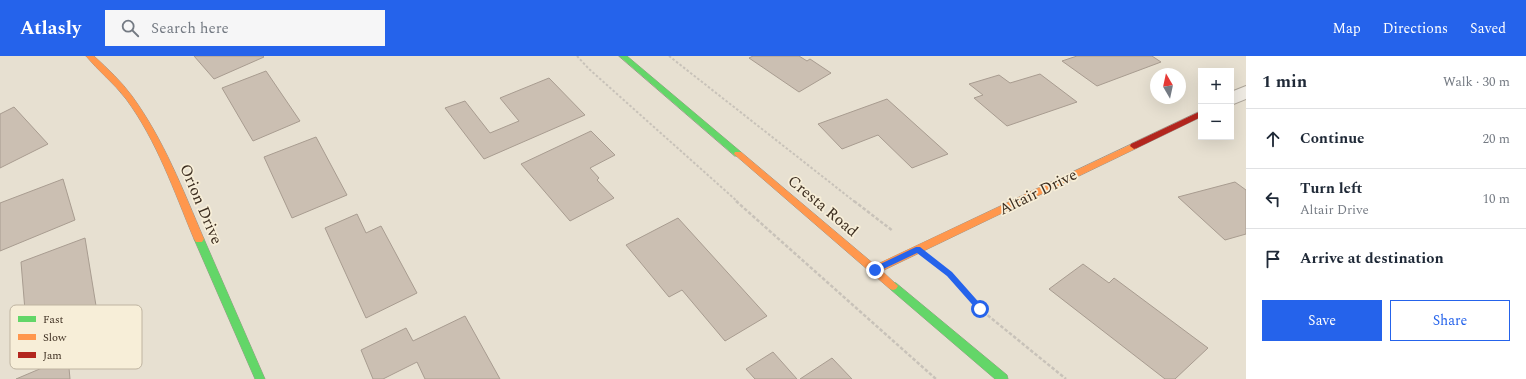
<!DOCTYPE html>
<meta charset="utf-8">
<style>
:root{--surface:#fff;--page:#f6f6f7;--text:#1f2937;--muted:#747a83;--line:#e0e1e3;--accent:#2563eb}
body{margin:0;font-family:Spectral,serif;background:var(--page);color:var(--text)}
.controls{position:absolute;right:12px;top:12px;display:grid;overflow:hidden;border-radius:0px;box-shadow:0 4px 16px #0002}
.controls button{width:36px;height:36px;display:grid;place-items:center;padding:0;border:0;border-bottom:1px solid var(--line);background:var(--surface);color:var(--text);font:20px sans-serif}
.compass{position:absolute;left:1150px;top:12px;width:36px;height:36px;border-radius:50%;background:var(--surface);box-shadow:0 4px 16px #0002;rotate:351deg}
.stop{position:absolute;width:12px;height:12px;margin:-9px;border:3px solid #2563eb;border-radius:50%;background:#fff}
.stop.end{background:#2563eb;border-color:#fff;box-shadow:0 1px 4px #0008}
.list{margin:0;padding:0;list-style:none}
h2{display:flex;justify-content:space-between;align-items:center;height:52px;margin:0;padding:0 16px;font-size:17px}
h2 small{font-size:13px;font-weight:400;color:var(--muted)}
.list li{display:grid;grid-template-columns:26px 1fr auto;gap:12px;align-items:center;box-sizing:border-box;height:60px;padding:0 16px;border-top:1px solid var(--line)}
.list b{display:block;font-size:15px;white-space:nowrap}
.list p{margin:0;font-size:13px;white-space:nowrap;color:var(--muted)}
.list em{font-size:13px;font-style:normal;color:var(--muted)}
.actions{display:flex;gap:8px;padding:12px 16px}
.actions a{flex:1;padding:9px 0;border:1px solid var(--accent);border-radius:0px;text-align:center;font-size:14px;color:var(--accent)}
.actions .main{background:var(--accent);color:#fff}
.icon{flex:none;width:22px;height:22px;fill:none;stroke:currentColor;stroke-width:2;stroke-linecap:round;stroke-linejoin:round}
.map{position:relative;flex:none;width:1246px;height:323px;overflow:hidden}
header{display:flex;align-items:center;gap:24px;box-sizing:border-box;height:56px;padding:0 20px;background:var(--accent);color:#fff}
header strong{font-size:19px}
nav{display:flex;gap:22px;margin-inline-start:auto;font-size:14px}
.search{width:280px;height:36px;background:var(--page);display:flex;align-items:center;gap:10px;box-sizing:border-box;padding:0 14px;border-radius:0px;color:var(--muted);font-size:15px}
main{display:flex}
aside{flex:1;background:var(--surface)}
.map>svg:first-child{display:block}
.building{fill:#cbbfb2;stroke:#a89c90}
.lines{fill:none;stroke-linecap:round;stroke-linejoin:round}
.street-casing{stroke:#ada599;stroke-width:2}
.fast-casing{stroke:#9c958a;stroke-width:1}
.slow-casing{stroke:#9c958a;stroke-width:1}
.jam-casing{stroke:#9c958a;stroke-width:1}
.path-far1{stroke:#c8c2b9;stroke-width:2;stroke-dasharray:2.5 2;stroke-linecap:butt}
.path{stroke:#c8c2b9;stroke-width:2.5;stroke-dasharray:3.5 2;stroke-linecap:butt}
.street{fill:#efebe3;fill-rule:evenodd}
.fast{fill:#63d668;fill-rule:evenodd}
.slow{fill:#ff974d;fill-rule:evenodd}
.jam{fill:#b3261e;fill-rule:evenodd}
.route{fill:#2563eb}
.labels{text-anchor:middle;dominant-baseline:central;stroke-width:3.5;stroke-linejoin:round;paint-order:stroke}
.street-label{font-size:16px;fill:#3d2e20;stroke:#f7eed8}
.key{fill:#f7eed8;stroke:#bfb4a1;stroke-width:1}
.key-label{font-size:11px;fill:#3d2e20}
</style>
<header>
<strong>Atlasly</strong>
<div class="search"><svg class="icon" aria-label="search" viewBox="0 0 24 24"><circle cx="10" cy="10" r="6"/><path d="M15 15l6 6"/></svg>Search here</div>
<nav><a>Map</a><a>Directions</a><a>Saved</a></nav>
</header>
<main>
<div class="map">
<svg width="1246" height="323" viewBox="0 0 1246 323">
<rect width="100%" height="100%" fill="#e7e0d1"/>
<g class="building">
<path d="M194,0H263L264,1L214,23Z"/>
<path d="M753,0H799L807,5L810,3L831,17L799,36L749,2Z"/>
<path d="M1077,0H1152L1161,6L1097,30L1062,5Z"/>
<path d="M266,15L300,65L253,85L222,32Z"/>
<path d="M1040,18L1077,46L1007,70L974,42L983,39L969,28L999,19L1010,27Z"/>
<path d="M549,22L585,59L484,103L445,52L465,45L490,77L519,65L500,42Z"/>
<path d="M887,43L948,98L912,112L878,79L842,93L818,68Z"/>
<path d="M14,51L48,88L0,112V58Z"/>
<path d="M591,75L615,99L590,112L599,122L597,124L614,142L570,165L521,108Z"/>
<path d="M316,81L347,139L292,162L264,101Z"/>
<path d="M63,123L75,164L0,195V147Z"/>
<path d="M1235,126L1246,134V178L1225,184L1178,141Z"/>
<path d="M357,158L366,177L381,170L417,237L366,262L325,172Z"/>
<path d="M678,162L767,260L725,285L682,234L669,241L626,189Z"/>
<path d="M85,182L98,262L28,291L21,206Z"/>
<path d="M1083,208L1109,227L1114,222L1208,292L1175,323H1165L1049,233Z"/>
<path d="M465,260L500,323H425L417,306L383,323H373L361,294L406,272L413,285Z"/>
<path d="M773,296L797,323H755L746,313Z"/>
<path d="M68,301L70,323H16Z"/>
<path d="M832,302L852,323H800Z"/>
</g>
<g class="lines">
<g class="street-casing">
<path id="street" d="M1246,30V43L1231,49V36Z"/>
</g>
<g class="fast-casing">
<g id="fast">
<path d="M619,0H627L741,96L742,98L741,100H735Z"/>
<path d="M199,179L202,180L204,183L265,323H255L194,183L196,180Z"/>
<path d="M893,226L896,227L1007,319L1008,323H995L890,233L888,230L890,227Z"/>
</g>
</g>
<g class="slow-casing">
<g id="slow">
<path d="M86,0H94C108,13 121,25 132,40C164,84 183,134 204,183L202,186H196L194,183C174,135 157,85 126,43C114,27 98,15 86,0Z"/>
<path d="M1134,87L1138,90L1137,92L882,215L898,230L896,233L893,234L890,233L734,98L735,96H741L875,209Z"/>
</g>
</g>
<g class="jam-casing">
<path id="jam" d="M1201,55V61L1137,92L1134,93L1130,90L1131,88Z"/>
</g>
<g class="path-far1">
<path d="M577,0L589,13L738,146"/>
<path d="M669,0L855,146"/>
</g>
<g class="path">
<path d="M736,145L936,323"/>
<path d="M854,145L893,175"/>
<path d="M942,212L950,218L980,253L1066,323"/>
</g>
<use href="#street" class="street"/>
<use href="#fast" class="fast"/>
<use href="#slow" class="slow"/>
<use href="#jam" class="jam"/>
</g>
<path class="route" d="M916,191H920L952,216L983,251V255H978L947,220L917,197L877,216H872V212Z"/>
<g class="labels">
<g class="street-label">
<text transform="translate(1038 136) rotate(-26)">Altair Drive</text>
<text transform="translate(201 148) rotate(67)">Orion Drive</text>
<text transform="translate(823 150) rotate(40)">Cresta Road</text>
</g>
</g>
<rect x="10" y="249" width="132" height="64" rx="6" class="key"/>
<rect x="18" y="260" width="18" height="6" fill="#63d668"/>
<rect x="18" y="278" width="18" height="6" fill="#ff974d"/>
<rect x="18" y="296" width="18" height="6" fill="#b3261e"/>
<g class="key-label">
<text x="43" y="267">Fast</text>
<text x="43" y="285">Slow</text>
<text x="43" y="303">Jam</text>
</g>
</svg>
<div class="controls">
<button>+</button>
<button>−</button>
</div>
<svg class="compass" viewBox="-18 -18 36 36"><path d="M0-13l5 13h-10z" fill="#e53935"/><path d="M0 13l5-13h-10z" fill="#747a83"/></svg>
<div class="stop" style="left:980px;top:253px"></div>
<div class="stop end" style="left:875px;top:214px"></div>
</div>
<aside>
<h2>1 min<small>Walk · 30 m</small></h2>
<ul class="list">
<li><svg class="icon" aria-label="ahead" viewBox="0 0 24 24"><path d="M12 20V5M6 11l6-6 6 6"/></svg><div><b>Continue</b></div><em>20 m</em></li>
<li><svg class="icon" aria-label="left" viewBox="0 0 24 24"><path d="M17 20v-9H6M10 6l-5 5 5 5"/></svg><div><b>Turn left</b><p>Altair Drive</p></div><em>10 m</em></li>
<li><svg class="icon" aria-label="arrive" viewBox="0 0 24 24"><path d="M6 21V4h12l-3 4 3 4H6"/></svg><div><b>Arrive at destination</b></div></li>
</ul>
<div class="actions"><a class="main">Save</a><a>Share</a></div>
</aside>
</main>
